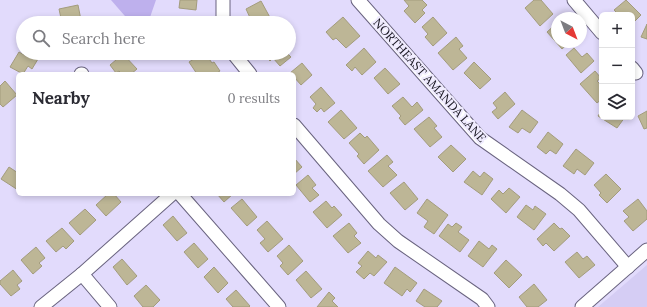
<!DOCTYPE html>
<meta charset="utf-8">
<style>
:root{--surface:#fff;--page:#f2f2f3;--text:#2b2b33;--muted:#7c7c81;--line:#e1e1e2}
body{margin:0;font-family:Lora,serif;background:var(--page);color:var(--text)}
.controls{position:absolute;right:12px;top:12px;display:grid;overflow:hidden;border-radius:6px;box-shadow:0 2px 6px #0003}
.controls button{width:36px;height:36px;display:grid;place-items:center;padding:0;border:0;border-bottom:1px solid var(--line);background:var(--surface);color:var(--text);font:20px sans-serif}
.compass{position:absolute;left:551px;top:12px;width:36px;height:36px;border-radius:50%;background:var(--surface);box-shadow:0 2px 6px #0003;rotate:138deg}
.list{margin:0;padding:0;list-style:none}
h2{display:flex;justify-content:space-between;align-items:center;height:52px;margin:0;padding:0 16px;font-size:17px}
h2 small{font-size:13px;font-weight:400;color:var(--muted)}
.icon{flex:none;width:22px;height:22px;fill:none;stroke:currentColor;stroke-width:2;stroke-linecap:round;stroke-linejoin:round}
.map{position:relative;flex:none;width:647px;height:307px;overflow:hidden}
.search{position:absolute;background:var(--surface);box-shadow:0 2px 6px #0003;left:16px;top:16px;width:280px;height:44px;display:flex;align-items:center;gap:10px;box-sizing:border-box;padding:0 14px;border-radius:22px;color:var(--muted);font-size:15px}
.panel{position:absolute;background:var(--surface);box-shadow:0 2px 6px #0003;left:16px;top:72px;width:280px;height:124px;border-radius:6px}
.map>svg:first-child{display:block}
.built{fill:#d5cdf4}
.green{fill:#beb0ed}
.building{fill:#bdb696;stroke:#a39c7d}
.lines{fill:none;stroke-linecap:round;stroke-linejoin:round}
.minor-casing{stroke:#69637f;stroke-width:15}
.minor{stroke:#fff;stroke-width:13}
.labels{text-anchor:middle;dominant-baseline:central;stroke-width:4;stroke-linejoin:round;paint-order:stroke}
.street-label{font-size:12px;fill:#13111c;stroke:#efebfe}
</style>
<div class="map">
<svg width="647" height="307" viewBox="0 0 647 307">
<rect width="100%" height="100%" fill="#e2dbfc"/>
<path class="built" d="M647,265V307H598Z"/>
<path class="green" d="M111,0H156L148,23H131Z"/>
<g class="building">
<path d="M180,0H197L196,10L179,8Z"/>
<path d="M404,0H422L427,5L422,10L425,13L415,23L404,11L409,6Z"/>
<path d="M534,0H541L553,14L540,26L525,8Z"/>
<path d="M626,0L641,15L632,24V15H619L614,10Z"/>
<path d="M261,1L273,23H250L252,22L246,9Z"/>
<path d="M78,5L81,20L73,21V23H62L59,9Z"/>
<path d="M343,17L360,36L346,48L336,38L333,40L326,32Z"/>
<path d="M433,17L447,33L433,46L425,37L428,34L422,27Z"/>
<path d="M557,23V42H570L562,49L547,32Z"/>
<path d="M647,24V39L641,37Z"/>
<path d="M456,37L463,46L459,49L467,58L453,70L438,53Z"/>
<path d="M364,48L376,62L362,75L355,67L352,71L346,65Z"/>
<path d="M574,48L582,57L587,53L594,61L581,73L566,55Z"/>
<path d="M19,52L26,56L28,53L38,59L32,69L28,66L23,74L10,67Z"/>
<path d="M203,53H205L212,63L214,62L220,71L215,74H197L189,62Z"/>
<path d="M264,53H287L291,57L280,66L273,58L270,61L263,54Z"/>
<path d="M123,54L137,69L131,74H122L119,71L116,73L110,65Z"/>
<path d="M474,62L491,79L480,89L464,73Z"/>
<path d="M302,63L312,75L301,85L294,77V74L290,73Z"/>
<path d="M385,68L400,84L388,94L374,78Z"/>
<path d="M595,71L601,78L597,81L602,86V99L597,103L580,84Z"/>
<path d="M5,81L17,95L3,107L0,104V86Z"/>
<path d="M321,87L335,103L324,112L321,108L317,112L313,108L316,104L310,97Z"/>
<path d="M505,92L515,104L498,119L492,112L497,108L493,103Z"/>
<path d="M403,97L412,107L417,102L423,110L405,125L399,118L401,116L392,106Z"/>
<path d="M341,110L357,128L344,139L328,122Z"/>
<path d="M522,110L538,122L530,133L522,128L518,133L509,127Z"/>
<path d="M602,110V117H625L617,128L598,116Z"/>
<path d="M647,111V128L644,129L638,116Z"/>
<path d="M429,117L437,126L434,128L442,137L430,147L414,129Z"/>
<path d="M548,132L563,144L556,154L550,150L546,154L537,147Z"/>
<path d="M360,133L365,138L367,136L379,150L364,164L357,156L359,154L349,143Z"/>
<path d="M451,145L466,159L453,172L438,157Z"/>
<path d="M576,149L594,163L585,175L577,169L574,174L563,166Z"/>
<path d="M387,155L393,162L388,166L397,175L383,187L368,171Z"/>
<path d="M294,158L302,167L294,174Z"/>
<path d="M9,167L18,173V190L1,179Z"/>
<path d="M473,171L480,177L484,172L493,179L482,195L464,182Z"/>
<path d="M606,174L621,189L607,203L599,195L601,193L594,185Z"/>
<path d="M308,175L316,185L312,188L319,195L310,202L296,185Z"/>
<path d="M404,182L418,199L405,210L390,193Z"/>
<path d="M509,188L520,197L506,213L491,199L499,190L503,194Z"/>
<path d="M108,194H114L121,202L106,216L96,205Z"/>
<path d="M217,194H233L224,202Z"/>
<path d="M242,199L257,217L247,226L231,208Z"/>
<path d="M427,199L448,215L434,234L424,227L428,221L417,213Z"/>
<path d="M638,199L647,211V219L633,231L624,221L629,217L623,211Z"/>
<path d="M326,201L332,208L334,206L342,215L327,228L313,212Z"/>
<path d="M526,205L533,210L535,206L546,214L534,230L517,217Z"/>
<path d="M85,209L96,220L80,235L69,223Z"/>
<path d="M173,216L187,233L177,241L163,225Z"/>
<path d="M267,221L283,239L268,252L260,243L265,239L257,230Z"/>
<path d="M349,223L357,233L354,236L361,243L348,253L333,236Z"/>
<path d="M456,223L462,227L458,232L469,240L460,252L439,236L448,224L452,227Z"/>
<path d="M554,223L560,229L562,228L570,236L554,251L546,243L543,246L537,239Z"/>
<path d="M62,228L74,241L66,249L63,246L56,252L46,241Z"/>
<path d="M479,241L489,249L492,245L497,249L483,267L468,256Z"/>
<path d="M194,243L208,259L198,268L184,252Z"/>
<path d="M289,245L303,261L288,275L280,266L283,263L277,256Z"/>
<path d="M36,247L45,258L39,263L42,266L33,274L21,260Z"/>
<path d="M368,251L376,258L378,255L387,262L374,276L370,273L364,279L356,272L362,266L358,263Z"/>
<path d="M577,252L583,259L587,256L595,265L579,278L565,262Z"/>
<path d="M122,259L137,276L127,285L113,267Z"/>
<path d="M506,260L522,275L509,288L494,273Z"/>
<path d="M214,267L228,283L218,293L204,277Z"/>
<path d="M395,267L417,283L410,292L407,289L402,296L384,283Z"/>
<path d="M13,270L22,281L17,285L20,289L11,296L0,284V281Z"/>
<path d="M306,271L322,289L311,298L296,280Z"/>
<path d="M534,284L547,300L538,307H527L519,297Z"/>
<path d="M146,285L160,300L153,307H143L134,296Z"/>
<path d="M424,289L442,301L437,307H425L416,301Z"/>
<path d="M236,290L250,306L249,307H233L226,299Z"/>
<path d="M329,292L335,298L332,301L338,307H317Z"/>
</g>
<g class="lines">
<g class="minor-casing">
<g id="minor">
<path d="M223,0V23"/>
<path d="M358,0L480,138L560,194L579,210L628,267"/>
<path d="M574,0L602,33"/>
<path d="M233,53L250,74"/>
<path d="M632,68L636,73"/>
<path d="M81,74H82"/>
<path d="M294,125L379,224L398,241L482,299L488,307"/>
<path d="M180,194L279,307"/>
<path d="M82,274L110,307"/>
<path d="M41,307L82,274L172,194"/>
<path d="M582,307L647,250"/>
</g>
</g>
<use href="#minor" class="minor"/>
</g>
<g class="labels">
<g class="street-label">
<text transform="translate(430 80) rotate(48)">NORTHEAST AMANDA LANE</text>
</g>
</g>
</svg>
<div class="controls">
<button>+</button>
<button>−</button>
<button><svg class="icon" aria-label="layers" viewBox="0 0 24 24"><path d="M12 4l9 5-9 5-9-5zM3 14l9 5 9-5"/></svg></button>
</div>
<svg class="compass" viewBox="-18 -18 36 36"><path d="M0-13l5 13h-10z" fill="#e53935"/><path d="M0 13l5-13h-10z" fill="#7c7c81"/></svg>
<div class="search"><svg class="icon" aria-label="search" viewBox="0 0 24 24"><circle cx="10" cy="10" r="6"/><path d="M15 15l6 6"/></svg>Search here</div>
<section class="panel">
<h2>Nearby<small>0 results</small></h2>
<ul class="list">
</ul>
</section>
</div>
